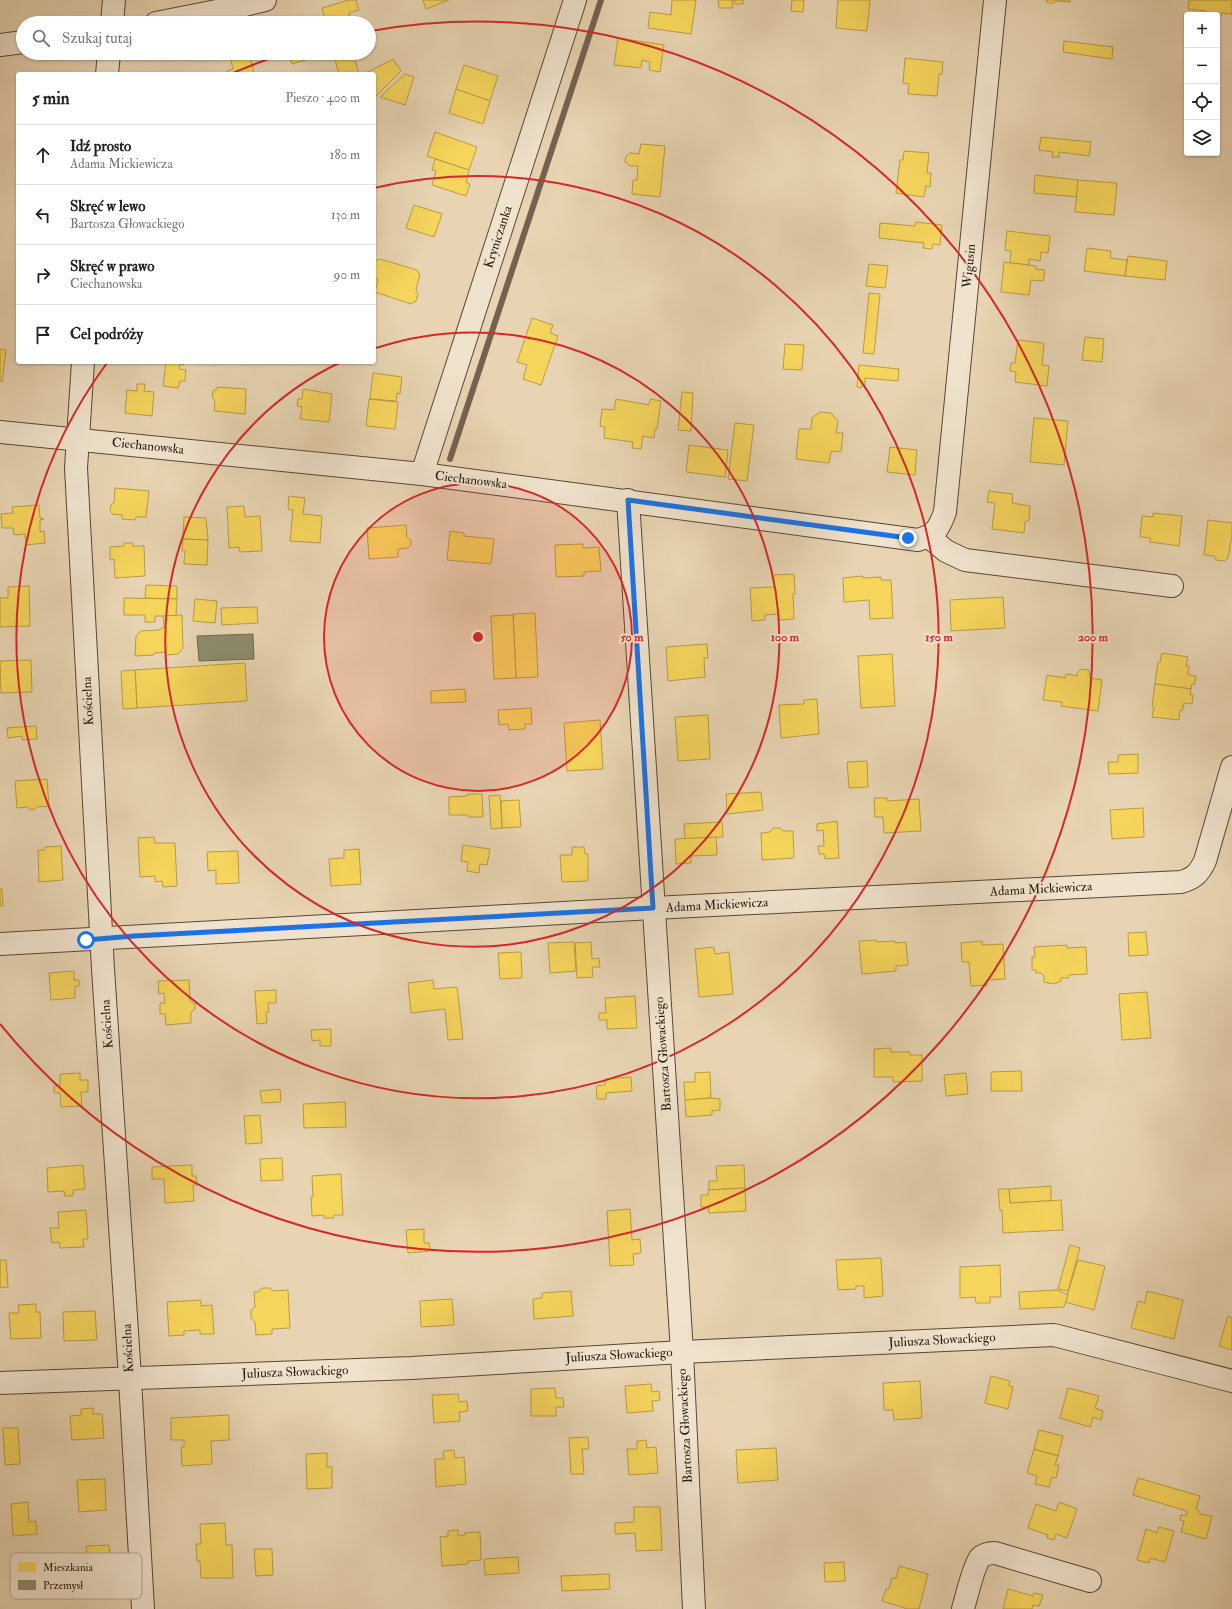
<!DOCTYPE html>
<html lang="pl">
<meta charset="utf-8">
<style>
:root{--surface:#fff;--page:#f2f2f2;--text:#222;--muted:#767676;--line:#e0e0e0}
body{margin:0;font-family:"IM FELL Double Pica",serif;background:var(--page);color:var(--text)}
.controls{position:absolute;right:12px;top:12px;display:grid;overflow:hidden;border-radius:4px;box-shadow:0 1px 3px #0004}
.controls button{width:36px;height:36px;display:grid;place-items:center;padding:0;border:0;border-bottom:1px solid var(--line);background:var(--surface);color:var(--text);font:20px sans-serif}
.stop{position:absolute;width:12px;height:12px;margin:-9px;border:3px solid #1a73e8;border-radius:50%;background:#fff}
.stop.end{background:#1a73e8;border-color:#fff;box-shadow:0 1px 4px #0008}
.list{margin:0;padding:0;list-style:none}
h2{display:flex;justify-content:space-between;align-items:center;height:52px;margin:0;padding:0 16px;font-size:17px}
h2 small{font-size:13px;font-weight:400;color:var(--muted)}
.list li{display:grid;grid-template-columns:26px 1fr auto;gap:12px;align-items:center;box-sizing:border-box;height:60px;padding:0 16px;border-top:1px solid var(--line)}
.list b{display:block;font-size:15px;white-space:nowrap}
.list p{margin:0;font-size:13px;white-space:nowrap;color:var(--muted)}
.list em{font-size:13px;font-style:normal;color:var(--muted)}
.icon{flex:none;width:22px;height:22px;fill:none;stroke:currentColor;stroke-width:2;stroke-linecap:round;stroke-linejoin:round}
.map{position:relative;flex:none;width:1232px;height:1609px;overflow:hidden}
.search{position:absolute;background:var(--surface);box-shadow:0 1px 3px #0004;left:16px;top:16px;width:360px;height:44px;display:flex;align-items:center;gap:10px;box-sizing:border-box;padding:0 14px;border-radius:22px;color:var(--muted);font-size:15px}
.panel{position:absolute;background:var(--surface);box-shadow:0 1px 3px #0004;left:16px;top:72px;width:360px;height:292px;border-radius:4px}
.map>svg:first-child{display:block}
.homes{fill:#f6d55c;stroke:#b89c45}
.industry{fill:#8c8c6e;stroke:#6e6952}
.lines{fill:none;stroke-linecap:round;stroke-linejoin:round}
.stream{stroke:#746250;stroke-width:6}
.minor-casing{stroke:#584638;stroke-width:24}
.minor{stroke:#f0e3cd;stroke-width:22}
.route{stroke:#1a73e8;stroke-width:5}
.ring{fill:none;stroke:#d62828;stroke-width:2}
.labels{text-anchor:middle;dominant-baseline:central;stroke-width:4;stroke-linejoin:round;paint-order:stroke}
.street-label{font-size:13px;fill:#28170f;stroke:#f0e3cd}
.key{fill:#f0e3cd;stroke:#b4a694;stroke-width:1}
.key-label{font-size:11px;fill:#28170f}
.centre{fill:#d62828;stroke:#f0e3cd;stroke-width:2}
.ring-label{font-size:12px;text-anchor:middle;font-weight:bold;fill:#d62828;stroke:#f0e3cd;stroke-width:4;stroke-linejoin:round;paint-order:stroke}
</style>
<div class="map">
<svg width="1232" height="1609" viewBox="0 0 1232 1609">
<rect width="100%" height="100%" fill="#e8d4b2"/>
<filter id="stains"><feTurbulence type="fractalNoise" baseFrequency=".005" numOctaves="4"/><feColorMatrix values="0 0 0 0 .2 0 0 0 0 .09 0 0 0 0 .02 0 0 0 .5 -.17"/></filter>
<radialGradient id="worn" r=".72"><stop offset=".6" stop-color="#630" stop-opacity="0"/><stop offset="1" stop-color="#630" stop-opacity=".3"/></radialGradient>
<g class="homes">
<path d="M349,0H356L359,10L349,13L350,19L348,22L326,23L322,8Z"/>
<path d="M423,0H449L426,9Z"/>
<path d="M672,0H696L691,34L648,28L650,12L671,15Z"/>
<path d="M718,0H743V4H735V1H732L733,8H719Z"/>
<path d="M792,0H804L803,12L791,11Z"/>
<path d="M838,0H870L867,31L836,28Z"/>
<path d="M1046,0H1070V2L1056,1L1053,3H1048Z"/>
<path d="M1189,0H1232V14L1221,13V16L1206,15V11L1188,9Z"/>
<path d="M304,17L306,23H285Z"/>
<path d="M618,38L664,45L660,72L649,70L650,62L642,60L641,68L614,65Z"/>
<path d="M1064,41L1113,47L1112,59L1063,52Z"/>
<path d="M229,53H249L254,74H228L227,71L233,69Z"/>
<path d="M278,53H318L319,56L292,64L289,54L280,57Z"/>
<path d="M333,53H353L359,74H339Z"/>
<path d="M905,58L943,62L942,74H939L937,96L908,94L909,84L903,83Z"/>
<path d="M393,59L401,71L374,98V74H364Z"/>
<path d="M464,65L498,76L490,101L456,89Z"/>
<path d="M405,74L414,77L405,105L380,97Z"/>
<path d="M456,89L490,101L483,124L449,113Z"/>
<path d="M435,132L477,147L469,170L427,156Z"/>
<path d="M1041,137L1091,142L1089,156L1059,152V157H1052L1053,152L1039,150Z"/>
<path d="M641,144L665,146L660,197L632,194L633,180H637L638,166H630L625,162L626,156L630,153L639,154Z"/>
<path d="M904,151L929,153L927,173H931L930,187L926,186L924,197L896,193L900,160H903Z"/>
<path d="M435,159L469,170L466,182L470,184L466,196L432,185L436,171L432,170Z"/>
<path d="M1035,175L1078,180L1077,197L1034,193Z"/>
<path d="M1078,180L1117,183L1114,215L1075,212Z"/>
<path d="M414,205L442,214L434,237L406,228Z"/>
<path d="M916,222L942,225L940,245L933,244L932,249L923,248L924,243L879,238L880,223L915,226Z"/>
<path d="M1007,231L1050,236L1048,253L1041,252L1040,261L1029,259V265L1010,263L1011,251L1005,250Z"/>
<path d="M1087,248L1111,251L1110,258L1127,260L1125,276L1084,271Z"/>
<path d="M1128,256L1167,261L1165,280L1125,276Z"/>
<path d="M380,259L417,270L420,275L416,289L418,294L416,301L411,304L375,292L378,279L374,277V266L375,261Z"/>
<path d="M1004,262L1036,266V269L1045,270L1043,281L1031,280L1029,295L1001,292Z"/>
<path d="M869,264L888,266L885,288L866,286Z"/>
<path d="M869,293L880,294L874,354L863,353Z"/>
<path d="M532,318L553,325L550,333L558,336L541,385L523,379L527,365L517,362Z"/>
<path d="M1085,337L1104,339L1102,362L1082,360Z"/>
<path d="M1018,340L1044,343L1042,365L1049,366L1047,386L1015,382L1016,372L1010,371L1011,363H1015Z"/>
<path d="M785,344L804,345L802,370L783,369Z"/>
<path d="M0,349L6,350L2,382L0,381Z"/>
<path d="M166,362H184L183,365L180,364L179,369L186,370L185,381H180L178,388L163,386Z"/>
<path d="M859,365L899,369L898,381L865,378V385H862L861,388L857,387Z"/>
<path d="M373,373L402,377L400,394L397,393L396,401L370,399Z"/>
<path d="M137,384H145L144,391L154,392L152,416L125,413L127,390L137,391Z"/>
<path d="M217,387L246,389L245,414L214,411L215,401L212,397L213,391L217,389Z"/>
<path d="M303,389L332,394L329,422L300,419L302,407L297,406L298,399H302Z"/>
<path d="M682,392L693,393L691,431L678,430Z"/>
<path d="M369,399L398,402L395,429L366,426Z"/>
<path d="M616,399L649,405L650,399L661,401L657,429H655L654,438L643,436L641,449L632,448L633,442L604,438L605,427L600,426L602,409L614,410Z"/>
<path d="M820,412L831,413L838,421L836,433H843L841,452L831,451L829,463L796,459L799,429H811L812,418Z"/>
<path d="M1034,418L1068,421L1064,465L1030,462Z"/>
<path d="M735,423L754,425L747,481L728,479Z"/>
<path d="M689,445L728,450L725,477L686,472Z"/>
<path d="M890,447L917,450L915,475L887,472Z"/>
<path d="M115,488L149,491L146,517H136L135,520L122,519V515L112,514L110,510L111,505L114,502Z"/>
<path d="M989,491L1013,494L1012,503L1030,506L1029,520L1025,522L1024,533L992,529L995,503L987,502Z"/>
<path d="M289,496L305,498L303,514L322,516L320,543L290,541L293,510L288,509Z"/>
<path d="M39,505L40,518L44,519L40,520V532L44,531L45,543L26,545L25,534L14,535L13,528H2L1,514L13,513L12,507Z"/>
<path d="M244,506L245,517L260,516L262,551L240,552L239,547L229,548L227,507Z"/>
<path d="M1153,513L1182,516L1179,546L1150,542V538L1140,537L1142,516L1153,517Z"/>
<path d="M184,517L206,518L208,540L183,539Z"/>
<path d="M1208,520L1232,523V540H1231L1228,558L1224,561L1216,560L1214,556L1204,555Z"/>
<path d="M406,525L407,537L411,540V545L408,548L398,549V557L369,559L367,528Z"/>
<path d="M450,531L464,533V536L494,539L491,564L447,560Z"/>
<path d="M183,539L208,540L207,565L184,564L185,551H182Z"/>
<path d="M124,543H132L133,546H144L145,576L115,578L114,559L110,560V547L124,546Z"/>
<path d="M583,544V548L599,547L601,571L584,572V576L556,577L555,545Z"/>
<path d="M794,574L795,594H793L794,619L778,620V614L765,615V620L752,621L750,588L774,587V575Z"/>
<path d="M863,576V578L881,577V580H891L893,618L870,619L869,600L844,602L843,578Z"/>
<path d="M146,585L177,586V599L145,598Z"/>
<path d="M29,586L30,626L0,627V598H8V587Z"/>
<path d="M1003,597L1005,628L951,631L950,600Z"/>
<path d="M124,598L177,599L176,616H155V622H145V615H124Z"/>
<path d="M195,599L217,601L215,623L193,621Z"/>
<path d="M257,607L258,623L222,625L221,608Z"/>
<path d="M535,613L538,677L516,678L513,614Z"/>
<path d="M182,615L183,648L178,654L166,655V652L154,653V655L135,656L136,636L141,631L159,630L164,627L163,616Z"/>
<path d="M513,615L516,678L494,679L491,616Z"/>
<path d="M707,644L708,658H704L705,677L668,681L666,647Z"/>
<path d="M1162,653L1188,657L1186,666H1189L1188,675L1196,676L1194,685L1192,684L1191,689L1155,684L1158,662H1160Z"/>
<path d="M892,654L895,706L861,708L858,656Z"/>
<path d="M31,660L32,692L1,693L0,661Z"/>
<path d="M245,663L247,701L137,708L135,670Z"/>
<path d="M1081,669L1089,670L1090,678L1102,680L1098,711L1061,706L1062,702L1043,700L1047,675L1065,678L1066,674L1077,676V673Z"/>
<path d="M135,670L137,708L123,709L121,671Z"/>
<path d="M1155,684L1191,689L1190,695H1193L1192,704L1184,703L1182,711L1180,710L1179,720L1152,717L1154,707L1152,706Z"/>
<path d="M465,689L466,702L431,703V691Z"/>
<path d="M817,699L819,734L781,738L779,705L804,704V700Z"/>
<path d="M531,708L532,724H525V729L509,730L508,724L499,725L498,710Z"/>
<path d="M708,715L710,759L678,761L675,717Z"/>
<path d="M600,720L603,769L567,771L564,723Z"/>
<path d="M36,726L37,739L22,740V736L8,738L7,728Z"/>
<path d="M1138,754V773L1109,774L1108,762H1118V755Z"/>
<path d="M867,761L868,787L849,788L847,762Z"/>
<path d="M47,779L49,806L37,807L35,809L30,810L28,807L17,808L15,781Z"/>
<path d="M761,792L763,810L727,814L726,794Z"/>
<path d="M467,794H482L483,817H468V815H449V797L467,796Z"/>
<path d="M500,795L502,828L491,829L489,796Z"/>
<path d="M874,798H887V801L919,799L921,831L884,833L883,817H875Z"/>
<path d="M519,800L521,827L502,828L501,801Z"/>
<path d="M1143,808L1144,837L1112,839L1110,810Z"/>
<path d="M837,821L839,858L825,859L824,854H819L818,846H824L823,830L817,831V824Z"/>
<path d="M722,822L723,837L685,839L684,824Z"/>
<path d="M773,828H780L783,831H793L794,858L762,860L761,833L770,832Z"/>
<path d="M154,837L155,843H175L177,886L163,887L162,881L155,882V876L140,877L138,838Z"/>
<path d="M716,837L717,855L691,856V863L676,864L675,839Z"/>
<path d="M463,845L490,849L487,865L480,864L479,873L467,871L468,862L461,861Z"/>
<path d="M61,846L63,880L39,882L38,850H45V847Z"/>
<path d="M572,847H584L585,854H588V881L562,882L560,855H572Z"/>
<path d="M359,849L361,884L331,886L329,859L344,858V850Z"/>
<path d="M238,851L239,883L216,884V870L208,871L207,852Z"/>
<path d="M0,889H2L3,906H0Z"/>
<path d="M1146,932L1148,955L1129,956L1128,933Z"/>
<path d="M876,940L877,942L895,941V943L906,942L908,965L896,966V971L862,974L859,941Z"/>
<path d="M982,941V945L1003,944L1005,979L987,980V985L971,986L969,962H962L961,943Z"/>
<path d="M574,942L576,971L550,973L548,943Z"/>
<path d="M591,942L592,959L599,958L600,967H592L593,977L577,978L575,943Z"/>
<path d="M1067,945V948L1086,947L1087,974L1069,975V978H1061V981L1054,984L1044,982V976L1041,973H1036V970H1032V957H1035L1034,947Z"/>
<path d="M714,947L715,954L729,952L733,994L699,997L695,949Z"/>
<path d="M521,952L522,978L500,979L498,953Z"/>
<path d="M74,971V980H79V986H75V998L51,1000L49,973Z"/>
<path d="M189,980L190,1001L195,1004V1009L191,1012V1023L166,1025L165,1014H160V1003H165L164,993L159,994L158,981Z"/>
<path d="M433,980L434,989L457,987L463,1039L448,1040L445,1009L411,1013L408,983Z"/>
<path d="M276,990V1003H268L269,1012H266L267,1023L257,1024L255,991Z"/>
<path d="M1147,992L1151,1038L1122,1040L1119,994Z"/>
<path d="M635,996L637,1028L607,1029V1020H599V1013H606L605,998Z"/>
<path d="M331,1029V1046H320V1040L312,1041L311,1030Z"/>
<path d="M891,1048V1052H910V1055H922V1081L893,1082V1077H874V1049Z"/>
<path d="M1021,1071L1022,1091H991V1072Z"/>
<path d="M710,1072L711,1098L685,1100L684,1082H695V1073Z"/>
<path d="M80,1073V1080H88V1092H81L82,1106L61,1107L60,1093H54V1086H60V1074Z"/>
<path d="M966,1073L968,1094L946,1096L944,1075Z"/>
<path d="M631,1077L632,1091L606,1093V1099H597L596,1086L605,1085V1079Z"/>
<path d="M280,1089L281,1102L262,1103L260,1091Z"/>
<path d="M711,1098L720,1099V1110L712,1111V1115L686,1117L685,1100Z"/>
<path d="M345,1102L346,1127L304,1128L303,1104Z"/>
<path d="M260,1115L262,1143L246,1144L244,1116Z"/>
<path d="M282,1158L283,1180L261,1181L260,1159Z"/>
<path d="M83,1165L85,1189L73,1190V1196H65L64,1191L48,1192L47,1168Z"/>
<path d="M192,1165V1176H196L197,1185H193L194,1201L165,1203L164,1179H152V1167Z"/>
<path d="M744,1165L745,1188L709,1190V1181H717L716,1166Z"/>
<path d="M341,1174L343,1215H334V1218H324V1215L312,1216L311,1197H313L312,1176Z"/>
<path d="M1051,1186V1201L1010,1203L1009,1189Z"/>
<path d="M745,1188L746,1211L709,1213L708,1207H701V1195H708V1190Z"/>
<path d="M998,1189H1009L1010,1203L1061,1200L1063,1230L1003,1233L1002,1210L1000,1211Z"/>
<path d="M630,1209L632,1240L640,1239L641,1253L633,1254L634,1265L610,1266L607,1211Z"/>
<path d="M86,1210L88,1239H83L84,1247L60,1248L59,1242L52,1243L50,1228H59L58,1212Z"/>
<path d="M424,1229V1243H429L430,1251L408,1253L406,1230Z"/>
<path d="M1070,1245L1080,1248L1068,1291L1058,1289Z"/>
<path d="M881,1258L883,1296L864,1298V1286H856V1289L838,1290L836,1260Z"/>
<path d="M0,1260H6L8,1287L0,1288Z"/>
<path d="M1078,1260L1105,1266L1094,1310L1065,1302Z"/>
<path d="M1000,1265L1001,1297H990V1303H976L975,1297L960,1298V1267Z"/>
<path d="M262,1288H270L273,1291L288,1290L290,1328L272,1329V1334L256,1335L255,1322L251,1318V1310L255,1307L254,1292H258Z"/>
<path d="M1057,1290L1068,1295L1064,1307L1020,1309L1019,1292Z"/>
<path d="M571,1291L573,1316L534,1319L533,1299L542,1298V1293Z"/>
<path d="M1147,1291L1183,1300L1174,1339L1131,1328L1138,1301L1145,1303Z"/>
<path d="M452,1299L454,1325L421,1327L420,1301Z"/>
<path d="M201,1300V1306L212,1305L214,1334H200V1330L184,1331V1335L169,1336L167,1302Z"/>
<path d="M36,1304V1312H40L41,1338L11,1339L9,1313H19L18,1305Z"/>
<path d="M95,1311L97,1340L64,1341L63,1312Z"/>
<path d="M1228,1316L1232,1318V1350L1219,1346Z"/>
<path d="M991,1376L1010,1381L1009,1386L1013,1387L1008,1409L985,1403Z"/>
<path d="M920,1381L922,1418L894,1420L893,1410H884L883,1383Z"/>
<path d="M651,1384L652,1392L659,1391L660,1400L652,1401L653,1411L627,1413L625,1386Z"/>
<path d="M555,1388L556,1398H563L564,1407H556V1416H531V1389Z"/>
<path d="M1068,1388L1099,1396L1095,1408L1103,1411L1101,1420L1093,1417L1090,1427L1060,1418Z"/>
<path d="M458,1394L459,1402L467,1401L468,1411L459,1412L460,1421L434,1423L432,1395Z"/>
<path d="M93,1408V1414H102L104,1438L72,1440L70,1416L81,1415V1409Z"/>
<path d="M229,1415V1440L211,1441L212,1464L182,1466L181,1447H184V1440H171V1418Z"/>
<path d="M3,1428H18L20,1464L5,1465Z"/>
<path d="M1039,1430L1063,1436L1058,1456L1034,1449Z"/>
<path d="M588,1437L589,1449H582L584,1474H571L569,1438Z"/>
<path d="M646,1440L647,1448L656,1447L658,1473L629,1475L627,1449H637V1441Z"/>
<path d="M776,1448L778,1480L738,1483L736,1450Z"/>
<path d="M1034,1449L1058,1456L1055,1465H1059L1056,1478L1052,1477L1049,1487L1035,1484L1037,1476L1027,1473Z"/>
<path d="M454,1450L455,1458L464,1457L466,1484L436,1487L435,1459H444L443,1451Z"/>
<path d="M327,1453V1467H332V1488L307,1489L306,1454Z"/>
<path d="M1138,1478L1200,1496L1196,1509L1200,1512V1514L1212,1516L1206,1539L1181,1532L1184,1521L1180,1520L1181,1515L1186,1516L1187,1511L1133,1495Z"/>
<path d="M105,1479L106,1510L79,1512L77,1480Z"/>
<path d="M28,1502L29,1522L36,1521L37,1534L13,1536L11,1504Z"/>
<path d="M1059,1502L1077,1509L1067,1538L1056,1534L1054,1540L1047,1538L1048,1535L1028,1528L1036,1504L1056,1511Z"/>
<path d="M634,1507H660L662,1550L636,1551L635,1533L615,1534V1523L634,1522Z"/>
<path d="M225,1523L226,1545H232L233,1578H201L200,1561H197L196,1544H201L200,1524Z"/>
<path d="M1159,1527L1174,1531L1165,1562L1150,1558L1149,1563L1137,1560L1146,1529L1157,1533Z"/>
<path d="M458,1530V1536L465,1535L464,1533L480,1532L481,1560L468,1561V1564L442,1566L440,1537L448,1536V1531Z"/>
<path d="M109,1545L112,1573L88,1575L86,1546Z"/>
<path d="M254,1549H272L273,1575L256,1576Z"/>
<path d="M518,1557L519,1573L485,1575L484,1559Z"/>
<path d="M844,1562L845,1581L825,1582L824,1563Z"/>
<path d="M899,1566L928,1574L919,1609H905V1608L882,1601L886,1589H889L892,1578H896Z"/>
<path d="M609,1574L610,1589L562,1591L561,1576Z"/>
<path d="M1008,1589L1033,1596L1034,1593L1043,1595L1039,1606L1033,1605L1032,1609H1003Z"/>
</g>
<path class="industry" d="M253,634L254,659L199,661L197,636Z"/>
<g class="lines">
<path class="stream" d="M450,459L601,0"/>
<g class="minor-casing">
<g id="minor">
<path d="M112,23L114,0"/>
<path d="M156,23L237,7L265,0"/>
<path d="M0,45L23,42"/>
<path d="M107,74L109,53"/>
<path d="M83,362L76,468L103,969L129,1362L143,1609"/>
<path d="M0,432L422,474L918,540C935,535 939,529 945,512L995,0"/>
<path d="M422,474L575,0"/>
<path d="M628,500L682,1352L694,1609"/>
<path d="M929,537L946,551L965,560L1172,586"/>
<path d="M0,944L653,908L1181,882C1195,878 1199,873 1205,861L1232,767"/>
<path d="M0,1383L412,1368L682,1352L1054,1335L1232,1381"/>
<path d="M963,1609C966,1598 974,1565 980,1558C984,1554 989,1553 995,1553L1090,1581"/>
</g>
</g>
<use href="#minor" class="minor"/>
</g>
<g class="lines">
<path class="route" d="M86,940L134,936L653,908L628,500L908,538"/>
</g>
<circle cx="478" cy="637" r="154" fill="#d62828" fill-opacity=".12"/>
<g class="ring">
<circle cx="478" cy="637" r="154"/>
<path d="M376 348A307 307 0 1 1 341 362"/>
<path d="M374 188A461 461 0 1 1 107 363"/>
<path d="M233 73A615 615 0 0 1 283 54M371 31A615 615 0 1 1 0 1024"/>
</g>
<g class="labels">
<g class="street-label">
<text transform="translate(498 237) rotate(-72)">Kryniczanka</text>
<text transform="translate(969 266) rotate(-84)">Wigusin</text>
<text transform="translate(148 446) rotate(6)">Ciechanowska</text>
<text transform="translate(471 480) rotate(7)">Ciechanowska</text>
<text transform="translate(88 701) rotate(-93)">Kościelna</text>
<text transform="translate(1041 889) rotate(-3)">Adama Mickiewicza</text>
<text transform="translate(717 905) rotate(-3)">Adama Mickiewicza</text>
<text transform="translate(107 1024) rotate(-94)">Kościelna</text>
<text transform="translate(663 1054) rotate(-94)">Bartosza Głowackiego</text>
<text transform="translate(942 1340) rotate(-3)">Juliusza Słowackiego</text>
<text transform="translate(128 1348) rotate(-93)">Kościelna</text>
<text transform="translate(619 1355) rotate(-3)">Juliusza Słowackiego</text>
<text transform="translate(295 1372) rotate(-2)">Juliusza Słowackiego</text>
<text transform="translate(685 1426) rotate(-93)">Bartosza Głowackiego</text>
</g>
</g>
<rect x="10" y="1553" width="132" height="46" rx="6" class="key"/>
<rect x="18" y="1562" width="18" height="10" fill="#f6d55c"/>
<rect x="18" y="1580" width="18" height="10" fill="#8c8c6e"/>
<g class="key-label">
<text x="43" y="1571">Mieszkania</text>
<text x="43" y="1589">Przemysł</text>
</g>
<circle cx="478" cy="637" r="6" class="centre"/>
<g class="ring-label">
<text x="632" y="641">50 m</text>
<text x="785" y="641">100 m</text>
<text x="939" y="641">150 m</text>
<text x="1093" y="641">200 m</text>
</g>
<rect width="100%" height="100%" filter="url(#stains)"/>
<rect width="100%" height="100%" fill="url(#worn)"/>
</svg>
<div class="controls">
<button>+</button>
<button>−</button>
<button><svg class="icon" aria-label="locate" viewBox="0 0 24 24"><circle cx="12" cy="12" r="6"/><path d="M12 2v4M12 18v4M2 12h4M18 12h4"/></svg></button>
<button><svg class="icon" aria-label="layers" viewBox="0 0 24 24"><path d="M12 4l9 5-9 5-9-5zM3 14l9 5 9-5"/></svg></button>
</div>
<div class="stop" style="left:86px;top:940px"></div>
<div class="stop end" style="left:908px;top:538px"></div>
<div class="search"><svg class="icon" aria-label="search" viewBox="0 0 24 24"><circle cx="10" cy="10" r="6"/><path d="M15 15l6 6"/></svg>Szukaj tutaj</div>
<section class="panel">
<h2>5 min<small>Pieszo · 400 m</small></h2>
<ul class="list">
<li><svg class="icon" aria-label="ahead" viewBox="0 0 24 24"><path d="M12 20V5M6 11l6-6 6 6"/></svg><div><b>Idź prosto</b><p>Adama Mickiewicza</p></div><em>180 m</em></li>
<li><svg class="icon" aria-label="left" viewBox="0 0 24 24"><path d="M17 20v-9H6M10 6l-5 5 5 5"/></svg><div><b>Skręć w lewo</b><p>Bartosza Głowackiego</p></div><em>130 m</em></li>
<li><svg class="icon" aria-label="right" viewBox="0 0 24 24"><path d="M7 20v-9h11M14 6l5 5-5 5"/></svg><div><b>Skręć w prawo</b><p>Ciechanowska</p></div><em>90 m</em></li>
<li><svg class="icon" aria-label="arrive" viewBox="0 0 24 24"><path d="M6 21V4h12l-3 4 3 4H6"/></svg><div><b>Cel podróży</b></div></li>
</ul>
</section>
</div>
